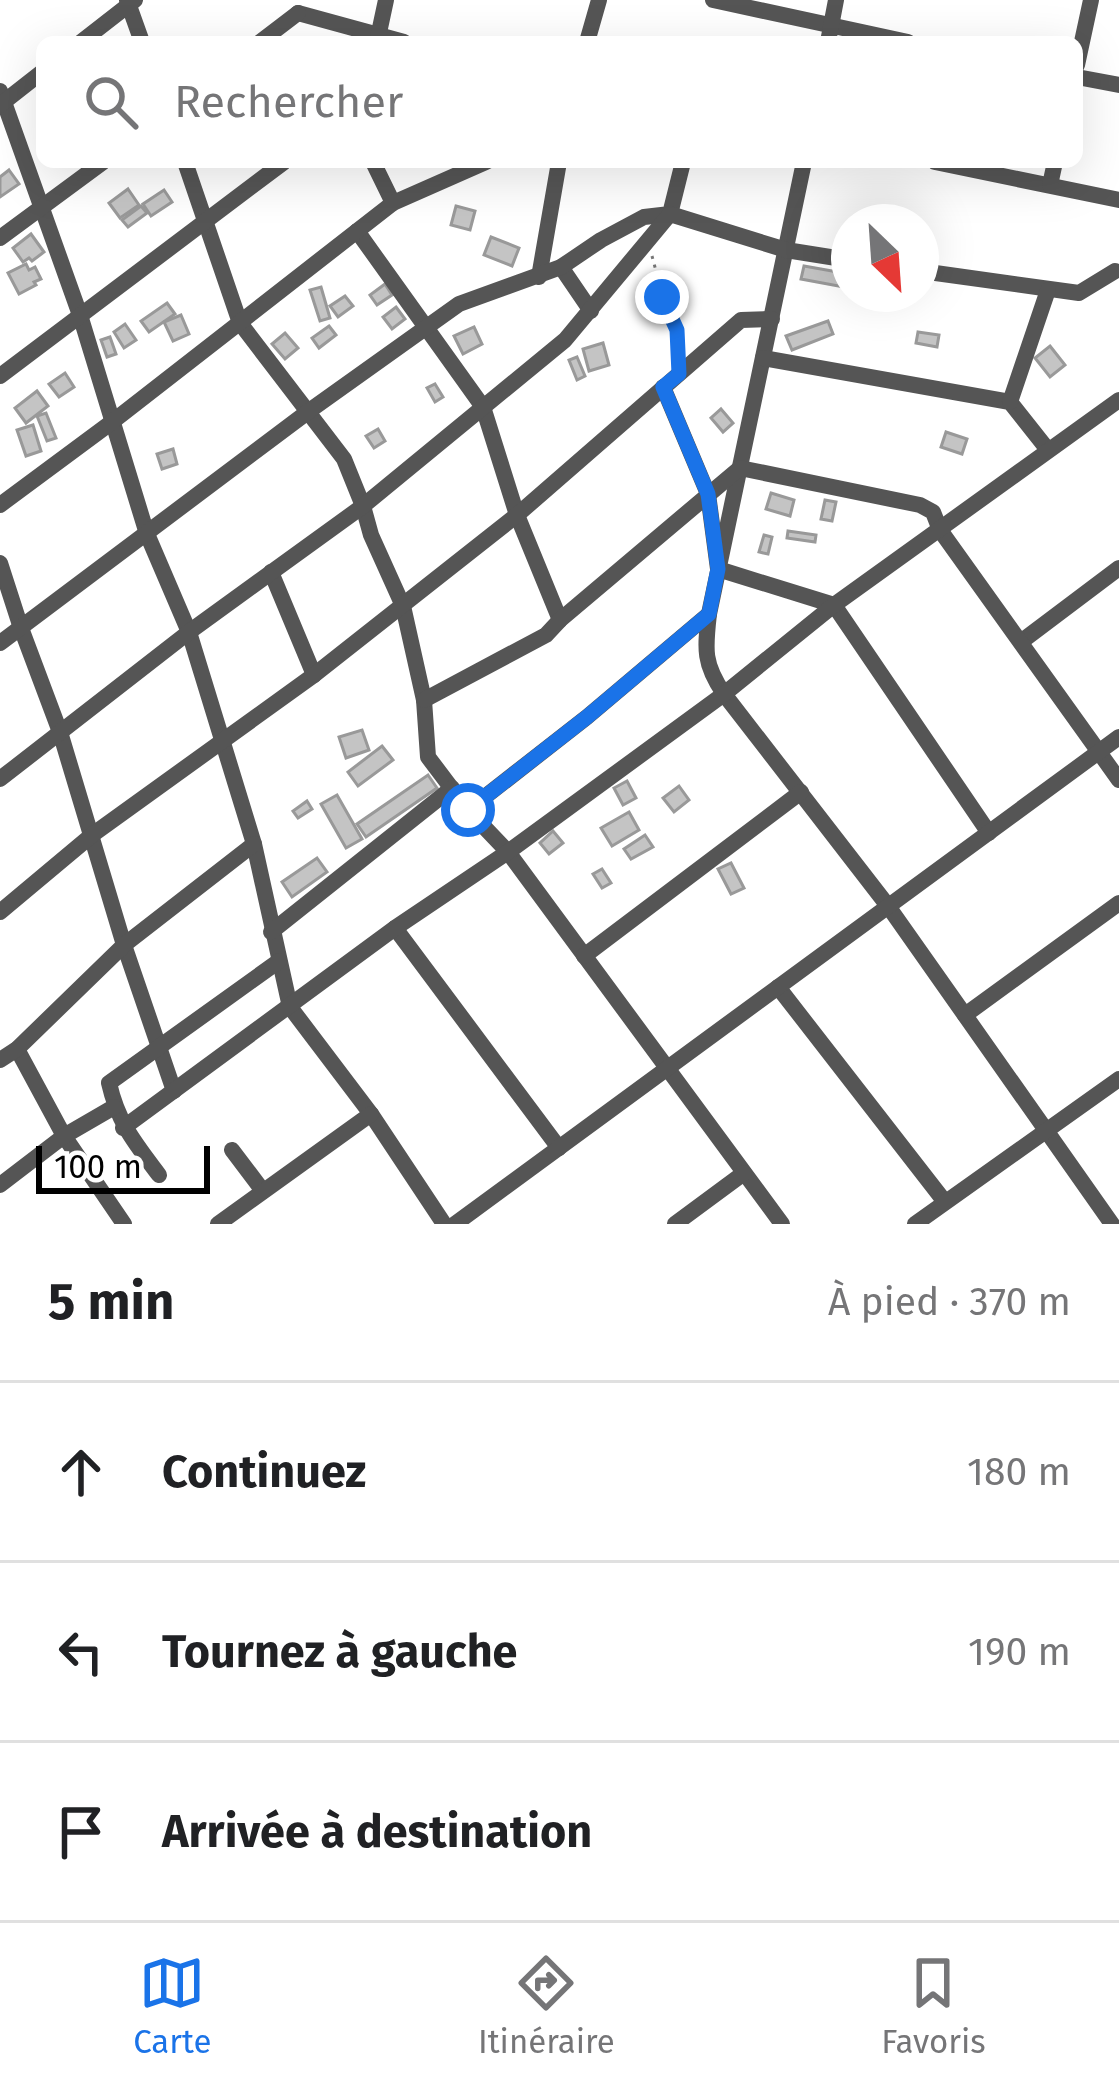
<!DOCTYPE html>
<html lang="fr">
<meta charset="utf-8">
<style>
:root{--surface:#fff;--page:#f6f6f6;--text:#202124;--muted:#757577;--line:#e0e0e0;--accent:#1a73e8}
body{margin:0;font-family:"Fira Sans",sans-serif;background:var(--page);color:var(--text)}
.compass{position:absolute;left:831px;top:204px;width:108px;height:108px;border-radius:50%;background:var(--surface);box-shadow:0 12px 48px #0002;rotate:155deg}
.scale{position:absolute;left:36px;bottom:30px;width:174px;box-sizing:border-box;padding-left:12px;border:6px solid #000;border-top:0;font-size:33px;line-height:42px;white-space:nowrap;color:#000;-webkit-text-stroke:9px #fff;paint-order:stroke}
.stop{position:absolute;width:36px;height:36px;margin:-27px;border:9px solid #1a73e8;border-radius:50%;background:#fff}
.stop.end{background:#1a73e8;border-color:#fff;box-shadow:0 3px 12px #0008}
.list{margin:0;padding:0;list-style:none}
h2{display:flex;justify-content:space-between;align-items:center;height:156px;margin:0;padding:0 48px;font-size:51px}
h2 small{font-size:39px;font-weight:400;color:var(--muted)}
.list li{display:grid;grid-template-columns:78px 1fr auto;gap:36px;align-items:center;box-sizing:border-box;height:180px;padding:0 48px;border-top:3px solid var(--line)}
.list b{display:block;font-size:45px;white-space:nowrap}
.list em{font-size:39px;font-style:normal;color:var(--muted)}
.icon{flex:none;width:66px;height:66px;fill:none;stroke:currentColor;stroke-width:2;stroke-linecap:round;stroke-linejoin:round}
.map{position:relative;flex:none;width:1119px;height:1224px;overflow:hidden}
.search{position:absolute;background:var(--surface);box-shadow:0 12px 48px #0002;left:36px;right:36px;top:36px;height:132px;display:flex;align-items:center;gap:30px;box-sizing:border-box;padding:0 42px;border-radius:18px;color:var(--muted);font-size:45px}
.sheet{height:696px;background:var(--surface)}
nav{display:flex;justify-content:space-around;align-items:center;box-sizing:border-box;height:168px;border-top:3px solid var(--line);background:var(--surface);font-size:33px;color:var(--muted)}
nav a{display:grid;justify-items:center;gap:6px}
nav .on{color:var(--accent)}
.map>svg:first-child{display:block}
.building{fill:#c4c4c4;stroke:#999;stroke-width:3}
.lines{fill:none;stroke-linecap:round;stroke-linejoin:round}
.path{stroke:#777;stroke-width:3;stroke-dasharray:3 6;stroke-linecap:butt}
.minor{stroke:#555;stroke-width:16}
.route{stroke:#1a73e8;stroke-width:15}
</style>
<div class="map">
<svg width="1119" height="1224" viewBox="0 0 1119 1224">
<rect width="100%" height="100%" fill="#fff"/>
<g class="building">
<path d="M9,170L19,184L0,197V177Z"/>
<path d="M128,189L139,205L120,218L109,203Z"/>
<path d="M164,190L172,202L151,216L143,204Z"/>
<path d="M141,206L147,213L128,227L122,220Z"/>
<path d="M456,206L475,211L470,230L451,225Z"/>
<path d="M31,234L44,252L32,261L29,258L23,262L13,248Z"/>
<path d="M491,237L519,248L512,266L484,255Z"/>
<path d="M26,264L29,270L35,267L41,279L34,282L36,285L19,294L8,273Z"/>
<path d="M804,266L849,274V288L801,279Z"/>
<path d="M385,284L392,295L377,305L370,295Z"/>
<path d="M321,287L330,318L320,321L310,290Z"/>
<path d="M345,296L353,306L338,317L330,306Z"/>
<path d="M167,303L175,314L149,332L141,321Z"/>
<path d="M396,307L405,319L392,329L383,317Z"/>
<path d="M181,315L189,334L173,341L164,322Z"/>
<path d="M828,321L833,334L792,350L786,336Z"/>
<path d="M125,324L136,340L124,348L114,332Z"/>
<path d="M329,326L336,335L319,348L312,338Z"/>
<path d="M474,327L482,344L463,354L454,336Z"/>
<path d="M918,332L939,335L937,347L916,343Z"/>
<path d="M285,333L298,348L285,359L272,344Z"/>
<path d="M110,337L116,354L107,357L101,340Z"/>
<path d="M603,343L609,365L589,371L583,349Z"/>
<path d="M1050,346L1065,365L1050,377L1035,358Z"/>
<path d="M577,357L585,376L577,380L569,360Z"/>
<path d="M65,373L74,387L59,397L49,384Z"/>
<path d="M435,384L443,397L435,402L427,388Z"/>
<path d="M37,391L48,406L26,423L15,408Z"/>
<path d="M721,409L733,423L723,432L711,418Z"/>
<path d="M46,413L56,438L47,441L37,416Z"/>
<path d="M33,425L41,451L26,456L17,430Z"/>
<path d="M378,429L385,441L374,448L366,436Z"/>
<path d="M946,432L967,439L962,454L941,447Z"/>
<path d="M173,449L177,464L162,469L157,454Z"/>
<path d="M771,493L794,500L790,516L766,509Z"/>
<path d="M825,500L836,502L832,521L821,519Z"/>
<path d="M788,531L816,535L815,542L787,538Z"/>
<path d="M764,535L772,537L768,554L759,552Z"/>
<path d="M362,730L369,750L346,758L339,737Z"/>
<path d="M382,746L393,760L358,786L348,772Z"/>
<path d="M428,775L437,788L366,837L357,824Z"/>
<path d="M627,781L636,798L623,805L614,788Z"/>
<path d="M679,786L689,800L674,812L663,798Z"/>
<path d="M337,795L362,839L346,848L321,804Z"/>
<path d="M307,801L312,809L298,818L293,811Z"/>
<path d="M629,812L639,830L612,846L601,828Z"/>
<path d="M553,831L563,843L549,854L540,843Z"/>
<path d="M645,835L653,847L631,859L624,849Z"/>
<path d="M317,858L327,872L292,897L282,882Z"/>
<path d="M731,863L744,888L731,894L718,869Z"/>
<path d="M602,869L611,883L602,888L593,874Z"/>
</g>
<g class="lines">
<path class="path" d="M652,256L663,297L678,330V356"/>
<g class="minor">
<path d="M127,0L142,42"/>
<path d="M713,0L908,42"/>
<path d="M298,13L404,42"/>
<path d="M81,42L135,0"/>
<path d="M260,42L298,13"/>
<path d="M377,42L386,0"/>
<path d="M587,42L599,0"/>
<path d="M828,42L836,0"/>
<path d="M1077,65L1091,0"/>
<path d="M1077,77L1119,85"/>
<path d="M0,91L80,315L147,534L189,632L254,844L290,1007L371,1114L444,1224"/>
<path d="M0,105L42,72"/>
<path d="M185,162L240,323L344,459L363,506L371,535L403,606L424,700L428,757L468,810L508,852L782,1224"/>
<path d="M373,162L393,203"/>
<path d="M804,162L709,614C705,649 703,663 724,694L888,906L1112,1224"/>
<path d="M935,162L1119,200"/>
<path d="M1050,185L1055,162"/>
<path d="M357,231L483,407L517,515L560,620"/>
<path d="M0,238L103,162"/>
<path d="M561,267L591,311"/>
<path d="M921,271L1079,293L1115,271"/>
<path d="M539,277L559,162"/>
<path d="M763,358L1010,402L1048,450"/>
<path d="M0,376L284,162"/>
<path d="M663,387L708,494L718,569L834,605L989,833"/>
<path d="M1010,402L1048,290"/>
<path d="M0,505L112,422L393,203L486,162"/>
<path d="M0,563L21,628L60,732L124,945L174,1091"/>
<path d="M271,572L314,675"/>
<path d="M1022,641L1119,568"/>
<path d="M0,643L309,411L459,304L561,267L601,240L644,217L670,214L683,162"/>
<path d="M424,700L546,635L560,620L740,468L920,505L933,512L940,530L1119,780"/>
<path d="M0,779L189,632L363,506L565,340L670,214L786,250L849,260"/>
<path d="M468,810L587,717L709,614"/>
<path d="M0,912L92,835L314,675L517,515L741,320L772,319"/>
<path d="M395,928L559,1148"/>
<path d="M271,932L452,788"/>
<path d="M584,956L801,792"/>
<path d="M778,987L945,1202"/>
<path d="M965,1015L1119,903"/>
<path d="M17,1049L64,1136L124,1224"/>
<path d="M0,1060L17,1049L124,945L254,844"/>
<path d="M123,1128L395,928L508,852L724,694L834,605L1119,400"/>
<path d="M232,1150L263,1191"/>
<path d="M159,1175C135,1143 118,1123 109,1083L279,961"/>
<path d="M0,1185L64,1136L114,1107"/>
<path d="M218,1224L371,1114"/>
<path d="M455,1224L1119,737"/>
<path d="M675,1224L744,1173"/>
<path d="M915,1224L1119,1079"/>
</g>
</g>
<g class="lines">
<path class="route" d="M468,810L587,717L709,614L718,569L708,494L663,387L679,374L677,330L662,297"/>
</g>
</svg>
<svg class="compass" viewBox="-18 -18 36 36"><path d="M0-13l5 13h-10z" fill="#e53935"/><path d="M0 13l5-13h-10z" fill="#757577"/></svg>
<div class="scale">100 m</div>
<div class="stop" style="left:468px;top:810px"></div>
<div class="stop end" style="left:662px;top:297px"></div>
<div class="search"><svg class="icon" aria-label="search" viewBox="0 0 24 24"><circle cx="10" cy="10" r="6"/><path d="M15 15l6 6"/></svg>Rechercher</div>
</div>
<section class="sheet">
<h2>5 min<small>À pied · 370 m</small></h2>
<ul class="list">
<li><svg class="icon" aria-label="ahead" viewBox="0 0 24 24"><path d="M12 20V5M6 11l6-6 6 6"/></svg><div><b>Continuez</b></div><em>180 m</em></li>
<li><svg class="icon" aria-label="left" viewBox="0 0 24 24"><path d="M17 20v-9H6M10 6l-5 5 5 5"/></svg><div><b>Tournez à gauche</b></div><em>190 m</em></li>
<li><svg class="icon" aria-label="arrive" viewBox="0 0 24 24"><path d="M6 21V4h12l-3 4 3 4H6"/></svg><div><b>Arrivée à destination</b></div></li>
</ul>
</section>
<nav>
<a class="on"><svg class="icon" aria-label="map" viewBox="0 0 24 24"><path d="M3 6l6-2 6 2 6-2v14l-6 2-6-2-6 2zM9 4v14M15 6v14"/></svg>Carte</a>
<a><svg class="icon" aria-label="directions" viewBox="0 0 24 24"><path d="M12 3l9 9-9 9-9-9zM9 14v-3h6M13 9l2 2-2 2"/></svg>Itinéraire</a>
<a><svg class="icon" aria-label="saved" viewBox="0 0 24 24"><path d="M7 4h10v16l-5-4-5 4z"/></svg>Favoris</a>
</nav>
